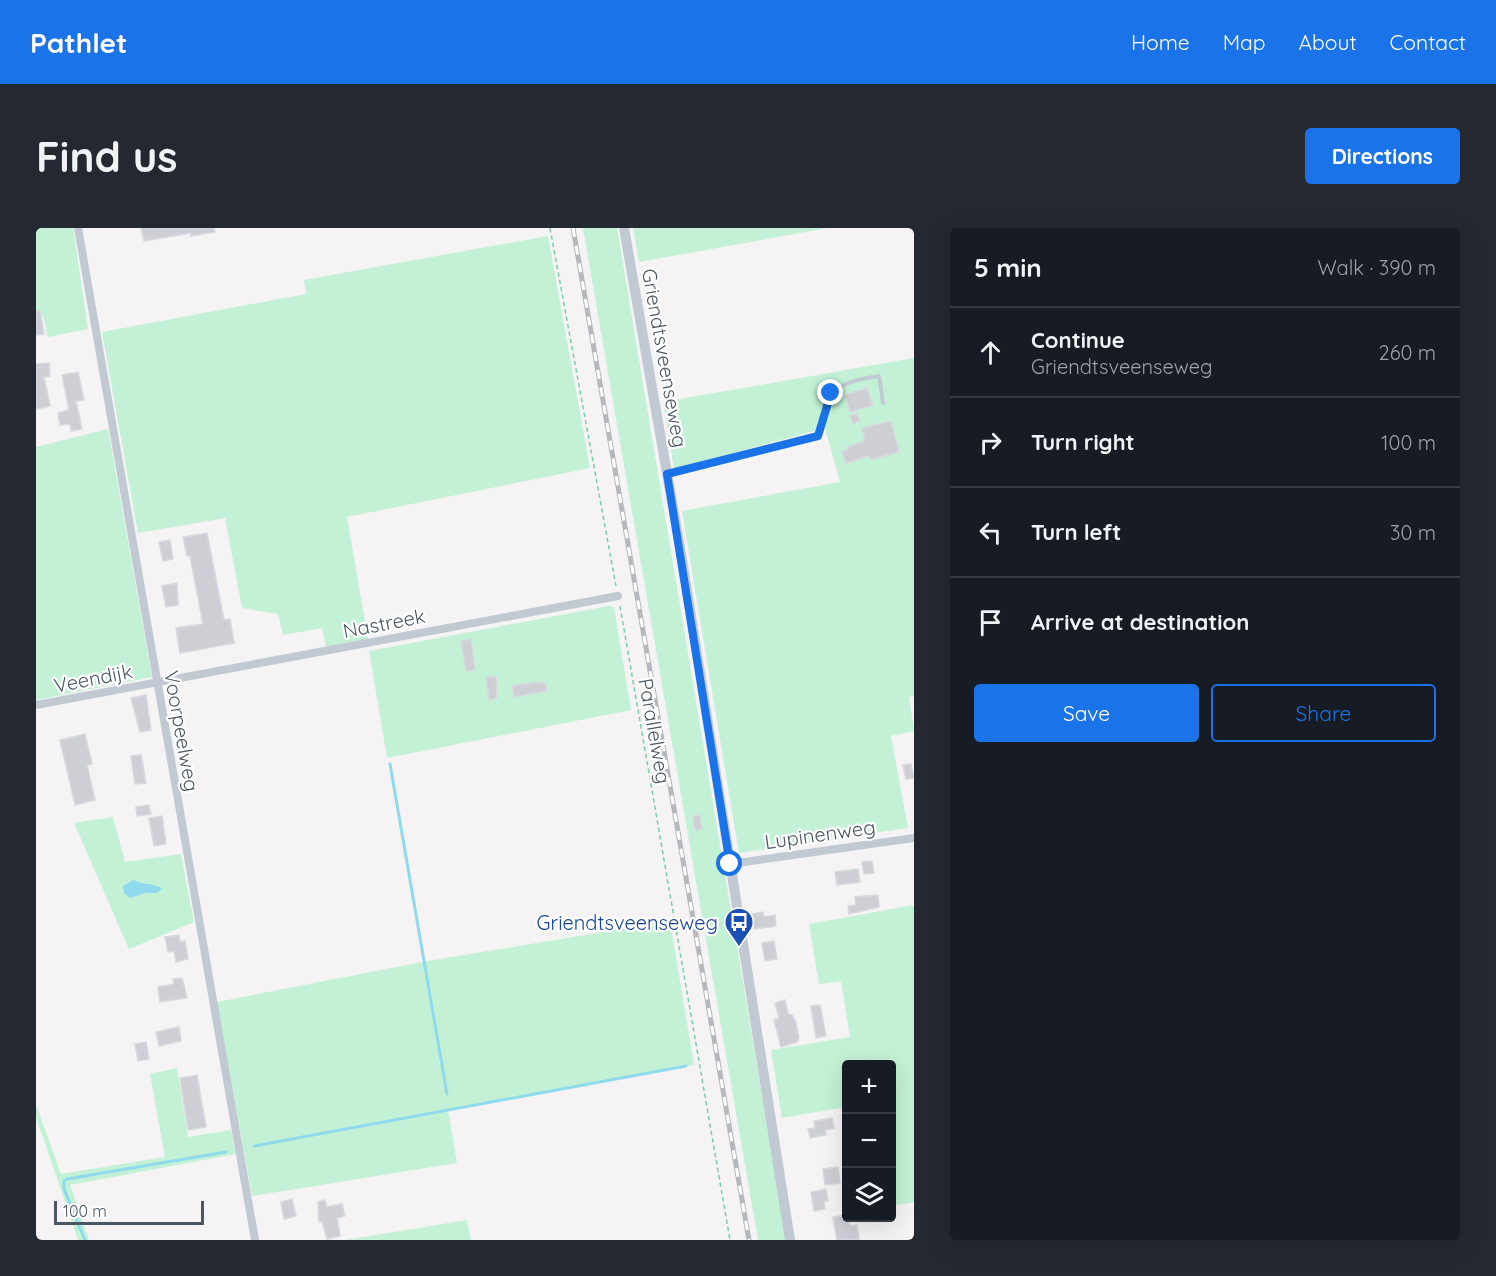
<!DOCTYPE html>
<meta charset="utf-8">
<style>
:root{--surface:#171b24;--page:#242831;--text:#f1f3f6;--muted:#9ea1a6;--line:#363941;--accent:#1a73e8}
body{margin:0;font-family:Quicksand,sans-serif;background:var(--page);color:var(--text)}
.controls{position:absolute;right:18px;bottom:18px;display:grid;overflow:hidden;border-radius:6px;box-shadow:0 6px 24px #0002}
.controls button{width:54px;height:54px;display:grid;place-items:center;padding:0;border:0;border-bottom:2px solid var(--line);background:var(--surface);color:var(--text);font:30px sans-serif}
.scale{position:absolute;left:18px;bottom:15px;width:150px;box-sizing:border-box;padding-left:6px;border:3px solid #4a5661;border-top:0;font-size:16px;line-height:21px;white-space:nowrap;color:#4a5661;-webkit-text-stroke:4px #fff;paint-order:stroke}
.stop{position:absolute;width:18px;height:18px;margin:-14px;border:4px solid #1a73e8;border-radius:50%;background:#fff}
.stop.end{background:#1a73e8;border-color:#fff;box-shadow:0 2px 6px #0008}
.list{margin:0;padding:0;list-style:none}
h2{display:flex;justify-content:space-between;align-items:center;height:78px;margin:0;padding:0 24px;font-size:26px}
h2 small{font-size:20px;font-weight:400;color:var(--muted)}
.list li{display:grid;grid-template-columns:39px 1fr auto;gap:18px;align-items:center;box-sizing:border-box;height:90px;padding:0 24px;border-top:2px solid var(--line)}
.list b{display:block;font-size:22px;white-space:nowrap}
.list p{margin:0;font-size:20px;white-space:nowrap;color:var(--muted)}
.list em{font-size:20px;font-style:normal;color:var(--muted)}
.actions{display:flex;gap:12px;padding:18px 24px}
.actions a{flex:1;padding:14px 0;border:2px solid var(--accent);border-radius:6px;text-align:center;font-size:21px;color:var(--accent)}
.actions .main{background:var(--accent);color:#fff}
.icon{flex:none;width:33px;height:33px;fill:none;stroke:currentColor;stroke-width:2;stroke-linecap:round;stroke-linejoin:round}
.map{position:relative;flex:none;width:878px;height:1012px;overflow:hidden;border-radius:6px}
header{display:flex;align-items:center;gap:36px;box-sizing:border-box;height:84px;padding:0 30px;background:var(--accent);color:#fff}
header strong{font-size:28px}
nav{display:flex;gap:33px;margin-inline-start:auto;font-size:21px}
.intro{display:flex;align-items:center;justify-content:space-between;box-sizing:border-box;height:144px;padding:0 36px}
h1{margin:0;font-size:42px}
.button{padding:15px 27px;border-radius:6px;background:var(--accent);color:#fff;font-size:21px;font-weight:700}
main{display:flex;gap:36px;padding:0 36px}
aside{flex:1;background:var(--surface);border-radius:6px;box-shadow:0 6px 24px #0002}
.map>svg:first-child{display:block}
.green{fill:#c3f1d5;fill-rule:evenodd}
.water{fill:#90daee}
.lines{fill:none;stroke-linecap:round;stroke-linejoin:round}
.stream{stroke:#90daee;stroke-width:3}
.building{fill:#cdcfd5;stroke:#d7d9de;stroke-width:1.5}
.path{stroke:#7ad0a6;stroke-width:1.5;stroke-dasharray:4.5 3;stroke-linecap:butt}
.service{stroke:#c1cad2;stroke-width:4}
.minor{stroke:#c1cad2;stroke-width:8}
.tertiary{stroke:#c1cad2;stroke-width:10}
.rail-casing{stroke:#b5b8bd;stroke-width:5}
.rail{stroke:#fff;stroke-width:3;stroke-dasharray:9;stroke-linecap:butt}
.route{stroke:#1a73e8;stroke-width:8}
.labels{text-anchor:middle;dominant-baseline:central;stroke-width:4.5;stroke-linejoin:round;paint-order:stroke}
.street-label{font-size:20px;fill:#4a5661;stroke:#fff}
.transit-label{font-size:20px;fill:#164399;stroke:#fff;text-anchor:end}
</style>
<header>
<strong>Pathlet</strong>
<nav><a>Home</a><a>Map</a><a>About</a><a>Contact</a></nav>
</header>
<div class="intro"><h1>Find us</h1><a class="button">Directions</a></div>
<main>
<div class="map">
<svg width="878" height="1012" viewBox="0 0 878 1012">
<rect width="100%" height="100%" fill="#f5f3f3"/>
<g class="green">
<path d="M0,0H37L52,101L12,109L7,88L0,89Z"/>
<path d="M547,0H581L750,1012H722Z"/>
<path d="M597,0H792L603,34Z"/>
<path d="M512,8L554,240L311,289L332,411L290,419L286,400L247,407L242,386L206,380L189,290L102,305L66,104L270,66L268,52Z"/>
<path d="M878,130V468L873,469L878,503L855,508L872,600L703,625L646,283L804,254L789,200L638,241L627,174Z"/>
<path d="M72,201L116,449L0,472V219Z"/>
<path d="M573,378L578,379L595,482L351,530L333,423Z"/>
<path d="M77,589L89,634L145,626L158,694L93,721L38,595ZM97,652L121,665H109L95,669L87,658Z"/>
<path d="M878,677V974L856,978V836H810V879L746,890L735,822L814,809L805,753L783,756L773,696Z"/>
<path d="M634,693L658,837L412,882L421,935L216,968L181,774L386,734Z"/>
<path d="M141,840L152,909L195,902L200,926L34,957L53,1012H42L0,889V876L25,946L129,929L114,846Z"/>
<path d="M431,992L435,1012H310Z"/>
</g>
<path class="water" d="M97,652C107,657 117,655 126,660L121,665H109L94,670L88,665L87,658Z"/>
<g class="lines">
<g class="stream">
<path d="M354,536L411,866"/>
<path d="M218,918L650,838"/>
<path d="M49,1012L28,961V953L31,951L190,924"/>
</g>
</g>
<g class="building">
<path d="M105,0H178L179,4L155,8V5L108,13Z"/>
<path d="M0,83H4L8,106L0,107Z"/>
<path d="M13,135L14,148L8,149L14,178L0,181V136Z"/>
<path d="M42,144L48,172L40,173L46,201L35,203L34,196L24,197L22,185L33,182L26,147Z"/>
<path d="M831,160L837,177L814,184L809,167Z"/>
<path d="M821,185L824,193L817,196L814,188Z"/>
<path d="M855,193L863,224L834,232L833,228L810,235L806,224L812,222L811,219L829,213L826,200Z"/>
<path d="M171,305L188,392L194,391L198,415L144,425L140,400L167,396L154,328H151L147,309Z"/>
<path d="M134,312L137,331L127,333L123,314Z"/>
<path d="M141,355L142,377L130,379L126,358Z"/>
<path d="M435,411L439,442L430,443L425,413Z"/>
<path d="M450,449H460L461,470L453,472Z"/>
<path d="M503,454L509,455L510,463L478,469L476,458Z"/>
<path d="M110,467L115,502L104,504L95,470Z"/>
<path d="M49,506L56,536L51,537L59,572L39,577L24,512Z"/>
<path d="M105,527L110,555L99,556L95,528Z"/>
<path d="M875,536L878,550L870,551L867,537Z"/>
<path d="M113,577L115,586L101,588L100,579Z"/>
<path d="M664,587L666,601L659,602L657,588Z"/>
<path d="M126,588L130,616L118,618L113,590Z"/>
<path d="M836,633L838,645L828,646L826,634Z"/>
<path d="M822,641L824,654L801,657L799,644Z"/>
<path d="M842,667L843,679L813,686L812,678L820,677L819,669Z"/>
<path d="M727,684L728,689L739,687L740,698L718,701L716,686Z"/>
<path d="M143,707L144,714L149,713L152,731L140,734L138,723L132,724L129,709Z"/>
<path d="M738,713L741,731L729,733L726,715Z"/>
<path d="M146,750L151,770L124,774L122,759L138,756L137,751Z"/>
<path d="M749,772L752,786L756,787L760,794L763,810L761,814L745,819L738,792L743,790L739,775Z"/>
<path d="M784,777L790,808L780,810L775,778Z"/>
<path d="M143,799L145,813L123,818L120,804Z"/>
<path d="M110,814L113,831L102,833L99,816Z"/>
<path d="M161,847L170,899L152,902L144,850Z"/>
<path d="M796,890L798,900L789,902L790,907L774,910L772,901L779,900L778,893Z"/>
<path d="M802,939L804,955L789,957L787,941Z"/>
<path d="M790,961L792,973H788L789,981L778,983L775,964Z"/>
<path d="M256,971L260,988L248,991L245,974Z"/>
<path d="M289,972L291,979L306,976L309,988L301,990L304,1008L291,1011L286,993L283,994L282,974Z"/>
<path d="M810,987L814,998L821,997L823,1011L801,1012L797,989Z"/>
</g>
<g class="lines">
<g class="path">
<path d="M514,0L580,358"/>
<path d="M584,378L694,1012"/>
</g>
<path class="service" d="M632,246L782,208C796,162 793,156 843,148L847,175"/>
<g class="minor">
<path d="M42,0L219,1012"/>
<path d="M0,477L582,368"/>
<path d="M694,636L878,610"/>
</g>
<path class="tertiary" d="M588,0L645,325L754,1012"/>
<g class="rail-casing">
<path id="rail" d="M537,0L713,1012"/>
</g>
<use href="#rail" class="rail"/>
</g>
<g class="lines">
<path class="route" d="M694,636L631,246L782,208L795,165"/>
</g>
<defs>
<g id="bus-pin" transform="scale(1.5)"><path d="M0 17L-7.5 6A9.5 9.5 0 1 1 7.5 6Z" fill="#1a4fb4" stroke="#fff"/><path d="M-5-6H5V4H4V6H2V4H-2V6H-4V4H-5ZM-3.5-4V0h7V-4ZM-3.5 1.2v1.5H-2V1.2ZM2 1.2v1.5H3.5V1.2Z" fill="#fff"/></g>
</defs>
<g fill-rule="evenodd">
<use href="#bus-pin" x="703" y="694"/>
</g>
<g class="labels">
<g class="street-label">
<text transform="translate(629 130) rotate(80)">Griendtsveenseweg</text>
<text transform="translate(348 395) rotate(-11)">Nastreek</text>
<text transform="translate(57 450) rotate(-11)">Veendijk</text>
<text transform="translate(146 503) rotate(80)">Voorpeelweg</text>
<text transform="translate(619 503) rotate(80)">Parallelweg</text>
<text transform="translate(784 606) rotate(-8)">Lupinenweg</text>
</g>
<g class="transit-label">
<text x="682" y="694">Griendtsveenseweg</text>
</g>
</g>
</svg>
<div class="controls">
<button>+</button>
<button>−</button>
<button><svg class="icon" aria-label="layers" viewBox="0 0 24 24"><path d="M12 4l9 5-9 5-9-5zM3 14l9 5 9-5"/></svg></button>
</div>
<div class="scale">100 m</div>
<div class="stop" style="left:694px;top:636px"></div>
<div class="stop end" style="left:795px;top:165px"></div>
</div>
<aside>
<h2>5 min<small>Walk · 390 m</small></h2>
<ul class="list">
<li><svg class="icon" aria-label="ahead" viewBox="0 0 24 24"><path d="M12 20V5M6 11l6-6 6 6"/></svg><div><b>Continue</b><p>Griendtsveenseweg</p></div><em>260 m</em></li>
<li><svg class="icon" aria-label="right" viewBox="0 0 24 24"><path d="M7 20v-9h11M14 6l5 5-5 5"/></svg><div><b>Turn right</b></div><em>100 m</em></li>
<li><svg class="icon" aria-label="left" viewBox="0 0 24 24"><path d="M17 20v-9H6M10 6l-5 5 5 5"/></svg><div><b>Turn left</b></div><em>30 m</em></li>
<li><svg class="icon" aria-label="arrive" viewBox="0 0 24 24"><path d="M6 21V4h12l-3 4 3 4H6"/></svg><div><b>Arrive at destination</b></div></li>
</ul>
<div class="actions"><a class="main">Save</a><a>Share</a></div>
</aside>
</main>
